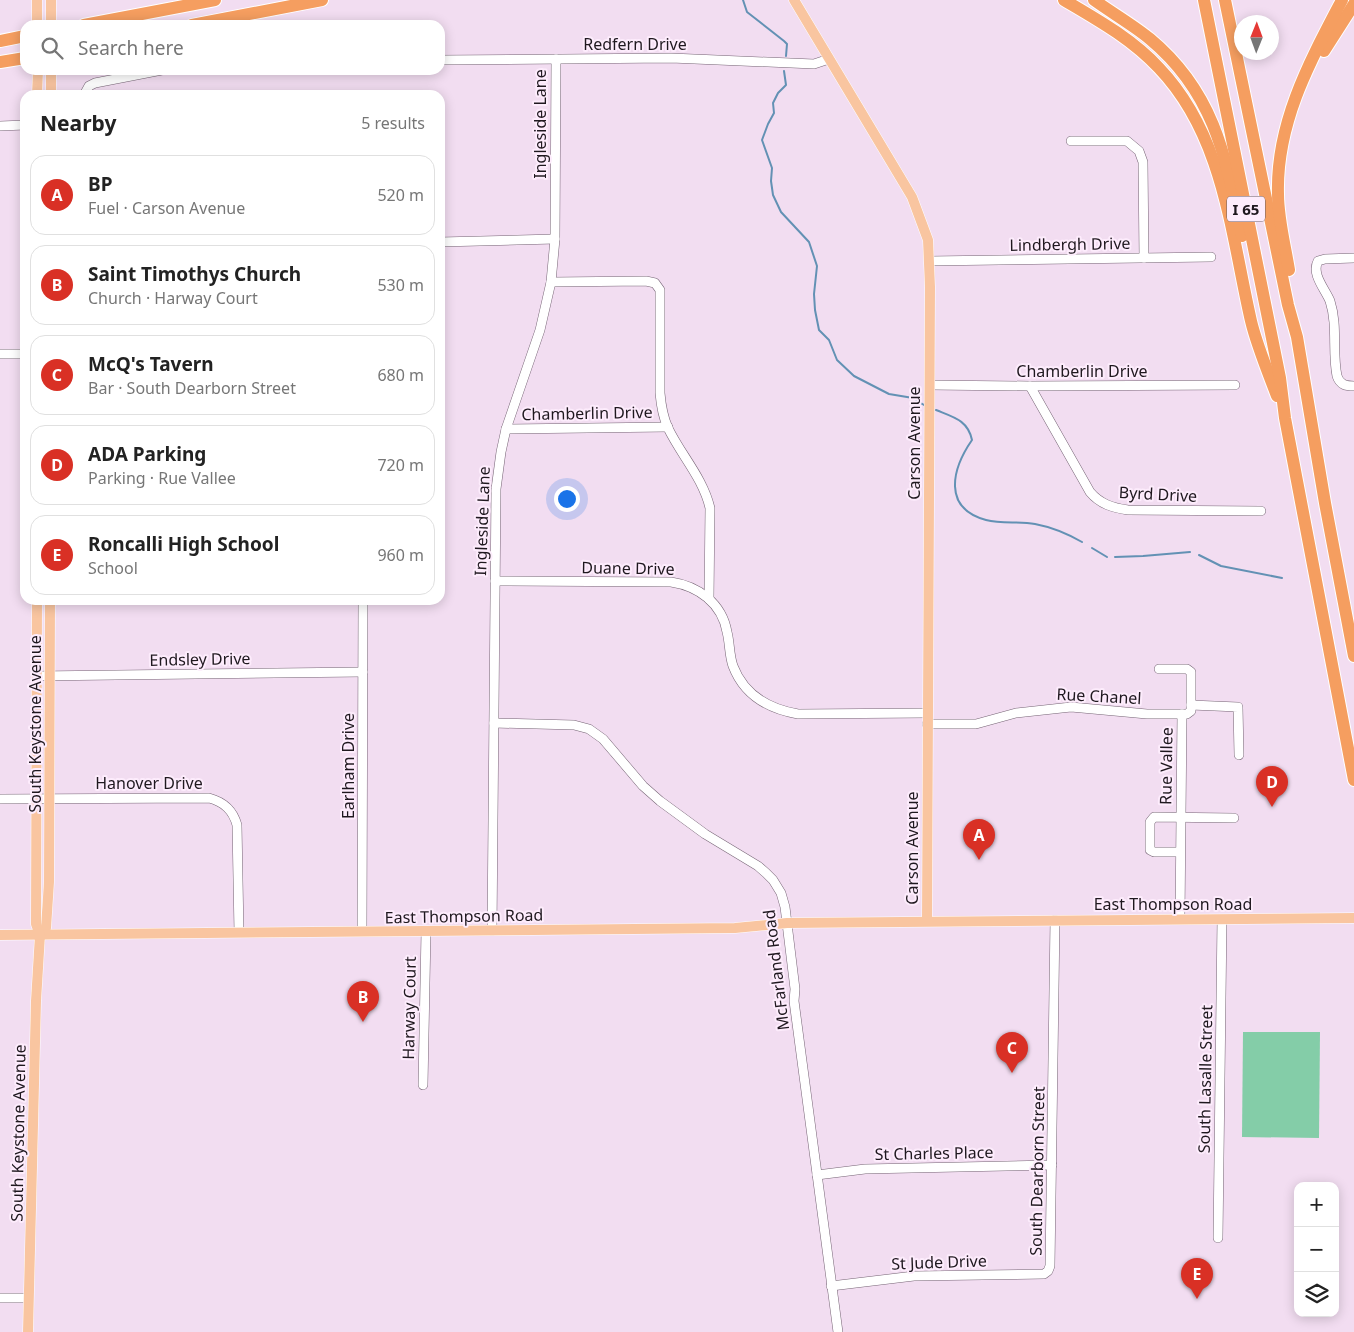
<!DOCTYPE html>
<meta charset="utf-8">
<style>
:root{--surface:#fff;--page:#f2f2f2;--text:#222;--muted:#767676;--line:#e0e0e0;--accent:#d93025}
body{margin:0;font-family:"Noto Sans",sans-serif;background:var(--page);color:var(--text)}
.controls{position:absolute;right:15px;bottom:15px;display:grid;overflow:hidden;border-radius:10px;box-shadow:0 2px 12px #0003}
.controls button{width:45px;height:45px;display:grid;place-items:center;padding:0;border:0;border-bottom:1px solid var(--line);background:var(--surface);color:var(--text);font:25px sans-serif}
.compass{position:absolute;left:1234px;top:15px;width:45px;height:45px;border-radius:50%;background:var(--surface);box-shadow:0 2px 12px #0003;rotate:1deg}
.you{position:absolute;left:566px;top:498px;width:18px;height:18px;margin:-12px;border:4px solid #fff;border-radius:50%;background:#1a73e8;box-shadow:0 0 0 8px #1a73e833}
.badge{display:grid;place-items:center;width:32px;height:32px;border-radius:50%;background:var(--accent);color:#fff;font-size:16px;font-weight:700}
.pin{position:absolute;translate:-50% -41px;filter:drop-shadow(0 1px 2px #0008)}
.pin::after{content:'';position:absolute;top:26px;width:18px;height:15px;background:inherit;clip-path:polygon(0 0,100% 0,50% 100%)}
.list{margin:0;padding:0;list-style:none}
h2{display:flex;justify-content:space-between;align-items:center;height:65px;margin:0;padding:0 20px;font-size:21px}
h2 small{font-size:16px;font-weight:400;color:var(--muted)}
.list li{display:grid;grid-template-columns:32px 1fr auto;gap:15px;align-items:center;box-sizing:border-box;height:80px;margin:0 10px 10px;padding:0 10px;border:1px solid var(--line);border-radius:15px}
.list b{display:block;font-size:19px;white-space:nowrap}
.list p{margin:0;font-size:16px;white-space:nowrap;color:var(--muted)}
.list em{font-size:16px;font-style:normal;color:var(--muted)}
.icon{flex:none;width:28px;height:28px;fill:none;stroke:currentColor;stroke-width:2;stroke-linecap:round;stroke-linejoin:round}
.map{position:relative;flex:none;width:1354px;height:1332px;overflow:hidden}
.search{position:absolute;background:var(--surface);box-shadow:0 2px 12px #0003;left:20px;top:20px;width:425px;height:55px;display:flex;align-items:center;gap:12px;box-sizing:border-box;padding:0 18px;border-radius:15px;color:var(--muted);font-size:19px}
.panel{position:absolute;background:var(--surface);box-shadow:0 2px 12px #0003;left:20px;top:90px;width:425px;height:515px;border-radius:15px}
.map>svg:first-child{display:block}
.green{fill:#84cda8}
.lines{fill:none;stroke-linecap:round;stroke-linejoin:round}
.stream{stroke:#6391b4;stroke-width:2}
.minor-casing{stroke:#766475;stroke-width:10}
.major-casing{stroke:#fff;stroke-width:11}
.highway-casing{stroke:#fff;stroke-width:14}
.minor{stroke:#fff;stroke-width:9}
.major{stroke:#f9c5a0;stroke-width:10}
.highway{stroke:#f59e60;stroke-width:12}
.labels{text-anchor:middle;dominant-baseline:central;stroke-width:4;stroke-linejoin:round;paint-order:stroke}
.shield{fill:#fdecfc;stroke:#625861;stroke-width:1}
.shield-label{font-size:15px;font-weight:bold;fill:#1f181f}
.street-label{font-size:16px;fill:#1f181f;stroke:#fdecfc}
</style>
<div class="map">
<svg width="1354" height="1332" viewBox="0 0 1354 1332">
<rect width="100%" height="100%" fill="#f2ddf1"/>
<path class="green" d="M1243,1032H1320L1319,1138L1242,1137Z"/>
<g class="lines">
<g class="stream">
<path d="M743,0L747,12L784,41L787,44L786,56"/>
<path d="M784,71L786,85L778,93L773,103L774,113L768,124L762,140L772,168L771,181L773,195L781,212L809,242L817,266L814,294L815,310L819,330L829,340L837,360L854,376L889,394L913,398L924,405"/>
<path d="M936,410C953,417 968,420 972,440C952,469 942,508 986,520C1002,524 1019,521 1035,524C1051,527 1068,534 1082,542"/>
<path d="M1092,548L1107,557"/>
<path d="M1199,555L1221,566L1282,578"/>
<path d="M1115,557L1143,556L1190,552"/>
</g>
<g class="minor-casing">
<g id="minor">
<path d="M440,60L671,58L814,64L829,59"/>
<path d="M84,95L89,86L95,83L162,70"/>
<path d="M0,126L25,125"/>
<path d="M1071,141H1127L1139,151L1143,162L1144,258"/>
<path d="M440,242L555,239"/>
<path d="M1354,258L1325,259L1318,261C1311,274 1325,289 1330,301C1338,326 1332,351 1337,376C1340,385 1346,386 1354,386"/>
<path d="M929,261L1211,257"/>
<path d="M551,282L646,281L655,283L660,290V393C661,405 663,417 668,428C681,455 703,478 710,508L709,599"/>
<path d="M0,354H25"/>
<path d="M930,385L1030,386L1235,385"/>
<path d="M1030,386L1090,492C1100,504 1113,508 1128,510L1261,511"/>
<path d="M506,429L668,427"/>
<path d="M495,581L671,582C698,586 722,603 727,632C730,643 729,655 733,666C744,695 769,709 798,714L927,713"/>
<path d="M1159,669H1187L1191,672V705"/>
<path d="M37,676L363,672"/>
<path d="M494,723L574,725L589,729L603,739L643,786L660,801L705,834L758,866L766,873L773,880L781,893L785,907L795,989L794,1001L838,1332"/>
<path d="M927,724H976L1016,713L1071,707L1147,714H1187L1191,711V705L1238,707L1239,755"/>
<path d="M0,799L209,798C224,802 233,810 237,825L239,933"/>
<path d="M1180,852H1154L1150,850V822L1154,817L1234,818"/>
<path d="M1180,919L1182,714"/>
<path d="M492,931L496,489L501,452L506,429L540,330L551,282L555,239L556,59"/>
<path d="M362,932L363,600"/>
<path d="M423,1085L426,932"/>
<path d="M817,1175L865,1169L1052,1165"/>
<path d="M1218,1238L1222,919"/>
<path d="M831,1286L914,1276L1044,1274L1048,1271L1050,1266L1055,920"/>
<path d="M0,1298H29"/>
</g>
</g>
<g class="major-casing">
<g id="major">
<path d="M51,0V25"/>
<path d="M794,0L912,197L928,240L930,287L927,921"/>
<path d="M37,25V0"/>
<path d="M37,95L38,70"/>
<path d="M51,95V70"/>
<path d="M0,935L735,928L787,923L1354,918"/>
<path d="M40,935L46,928L49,882L50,600"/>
<path d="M28,1332L36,1001L40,935L36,924L37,600"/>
</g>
</g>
<g class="highway-casing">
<g id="highway">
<path d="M1064,0C1098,20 1132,39 1159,68C1224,136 1231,234 1251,321C1257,346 1268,372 1277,396"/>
<path d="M1094,0C1112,13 1133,25 1150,39C1215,93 1226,158 1242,236"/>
<path d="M1204,0L1280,378L1285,418L1354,780"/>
<path d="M1225,0L1288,305L1297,337L1325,503L1354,656"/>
<path d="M84,25L215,0"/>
<path d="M192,25L322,0"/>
<path d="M0,41L25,36"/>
<path d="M1324,51L1354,4"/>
<path d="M0,62L25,58"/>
<path d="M1289,270C1285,245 1278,219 1278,194C1276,123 1310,61 1342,0"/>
</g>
</g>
<use href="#minor" class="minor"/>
<use href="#major" class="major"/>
<use href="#highway" class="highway"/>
</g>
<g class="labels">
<rect class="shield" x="1227" y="196.5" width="38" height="25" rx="4"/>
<g class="shield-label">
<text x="1246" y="209">I 65</text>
</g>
<g class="street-label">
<text x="635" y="44">Redfern Drive</text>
<text transform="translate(540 124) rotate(-90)">Ingleside Lane</text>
<text transform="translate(1070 244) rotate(-1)">Lindbergh Drive</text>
<text x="1082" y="371">Chamberlin Drive</text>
<text transform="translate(587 413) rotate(-1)">Chamberlin Drive</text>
<text transform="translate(914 443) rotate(-90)">Carson Avenue</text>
<text transform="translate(1158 494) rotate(3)">Byrd Drive</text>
<text transform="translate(482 521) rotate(-88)">Ingleside Lane</text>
<text transform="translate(628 568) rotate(1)">Duane Drive</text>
<text transform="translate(200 659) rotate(-1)">Endsley Drive</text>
<text transform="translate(1099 696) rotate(3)">Rue Chanel</text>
<text transform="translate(35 724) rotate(-90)">South Keystone Avenue</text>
<text transform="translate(348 766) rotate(-90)">Earlham Drive</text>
<text transform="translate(1166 766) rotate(-89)">Rue Vallee</text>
<text x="149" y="783">Hanover Drive</text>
<text transform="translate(912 848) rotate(-90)">Carson Avenue</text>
<text x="1173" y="904">East Thompson Road</text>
<text transform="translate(464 916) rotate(-1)">East Thompson Road</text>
<text transform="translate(776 970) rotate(-97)">McFarland Road</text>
<text transform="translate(409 1008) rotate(-89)">Harway Court</text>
<text transform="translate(1205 1079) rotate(-89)">South Lasalle Street</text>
<text transform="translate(18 1133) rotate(-89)">South Keystone Avenue</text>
<text transform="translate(934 1153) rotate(-1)">St Charles Place</text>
<text transform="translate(1037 1171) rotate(-89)">South Dearborn Street</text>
<text transform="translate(939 1262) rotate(-2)">St Jude Drive</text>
</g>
</g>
</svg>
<div class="controls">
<button>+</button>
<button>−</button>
<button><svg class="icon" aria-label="layers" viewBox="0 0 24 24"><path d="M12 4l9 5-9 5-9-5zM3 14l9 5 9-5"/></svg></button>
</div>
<svg class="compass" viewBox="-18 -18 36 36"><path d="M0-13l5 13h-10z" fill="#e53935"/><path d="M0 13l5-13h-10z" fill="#767676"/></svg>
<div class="you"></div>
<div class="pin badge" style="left:979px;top:860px">A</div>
<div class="pin badge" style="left:363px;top:1022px">B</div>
<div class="pin badge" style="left:1012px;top:1073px">C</div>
<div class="pin badge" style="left:1272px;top:807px">D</div>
<div class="pin badge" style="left:1197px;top:1299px">E</div>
<div class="search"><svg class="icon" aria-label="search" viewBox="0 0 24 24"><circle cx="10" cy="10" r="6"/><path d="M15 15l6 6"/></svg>Search here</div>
<section class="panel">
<h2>Nearby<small>5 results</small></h2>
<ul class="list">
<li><span class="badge">A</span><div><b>BP</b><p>Fuel · Carson Avenue</p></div><em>520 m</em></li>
<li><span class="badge">B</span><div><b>Saint Timothys Church</b><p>Church · Harway Court</p></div><em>530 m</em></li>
<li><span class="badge">C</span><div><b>McQ's Tavern</b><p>Bar · South Dearborn Street</p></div><em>680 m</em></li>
<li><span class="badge">D</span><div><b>ADA Parking</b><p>Parking · Rue Vallee</p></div><em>720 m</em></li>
<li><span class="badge">E</span><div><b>Roncalli High School</b><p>School</p></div><em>960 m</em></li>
</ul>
</section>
</div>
